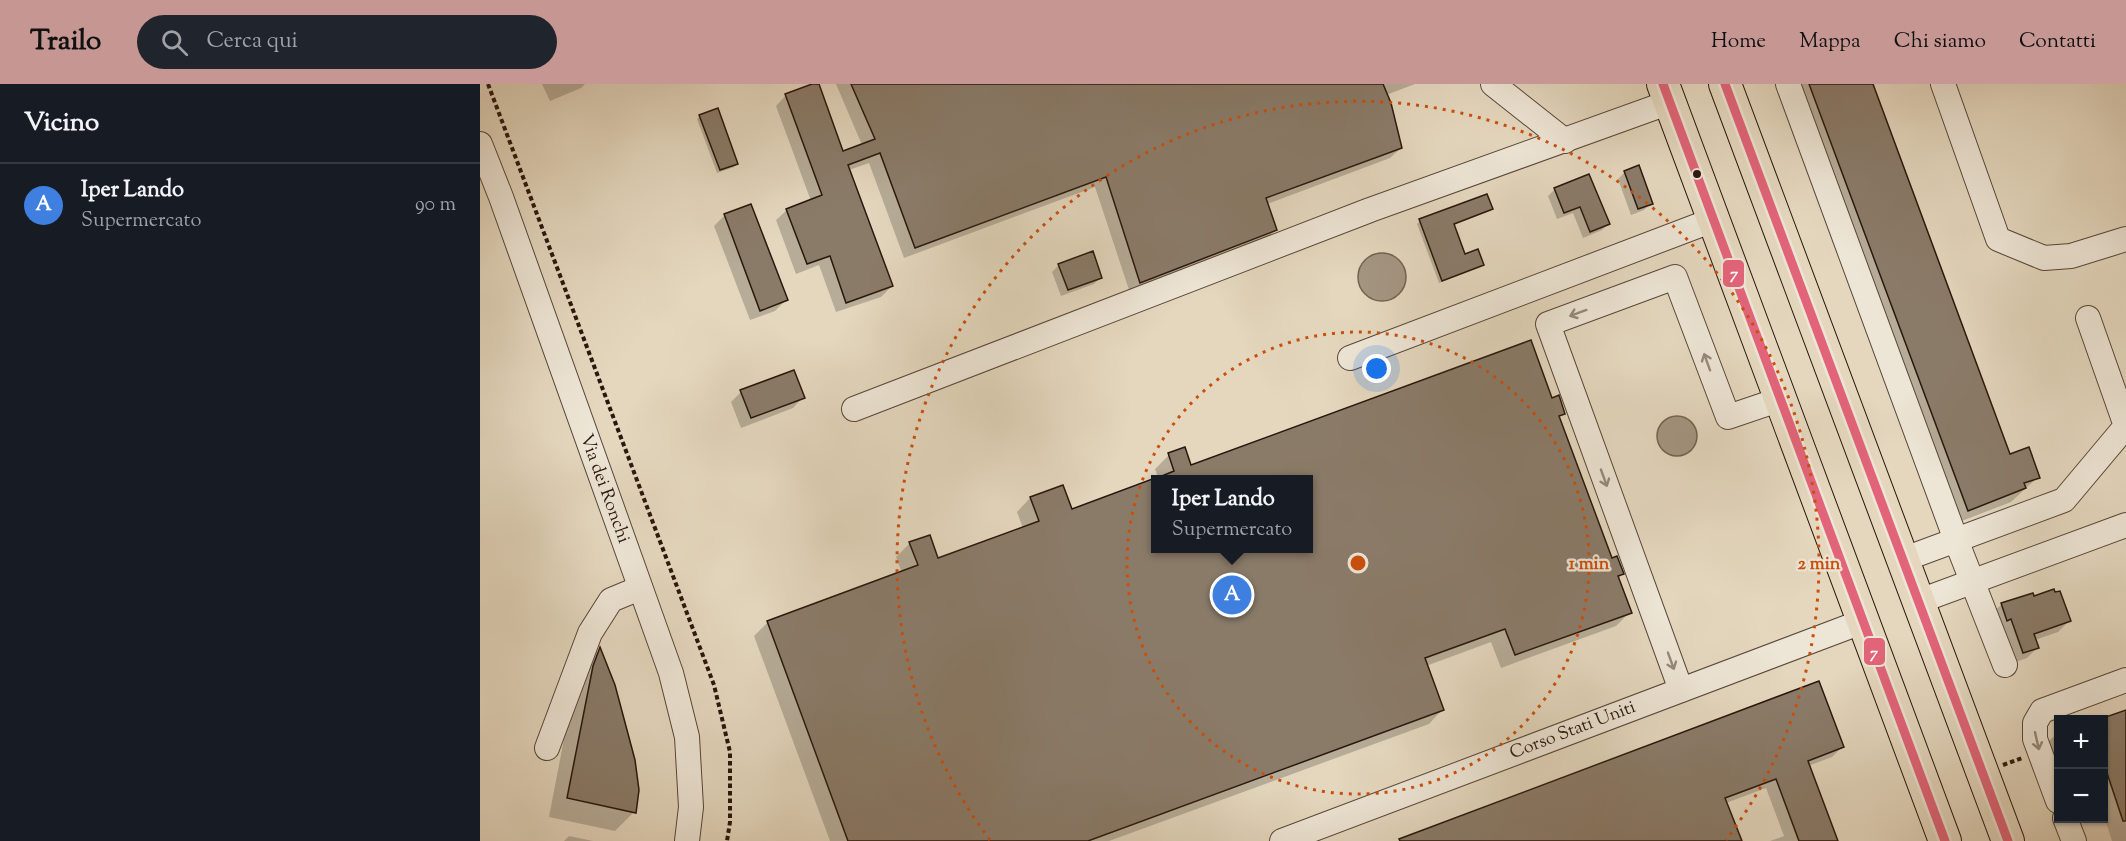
<!DOCTYPE html>
<html lang="it">
<meta charset="utf-8">
<style>
:root{--surface:#171b24;--page:#20242c;--text:#f1f3f6;--muted:#9ea1a6;--line:#363941;--accent:#c59692}
body{margin:0;font-family:"Sorts Mill Goudy",serif;background:var(--page);color:var(--text)}
.controls{position:absolute;right:18px;bottom:18px;display:grid;overflow:hidden;border-radius:0px;box-shadow:0 2px 4px #0004}
.controls button{width:54px;height:54px;display:grid;place-items:center;padding:0;border:0;border-bottom:2px solid var(--line);background:var(--surface);color:var(--text);font:30px sans-serif}
.you{position:absolute;left:897px;top:285px;width:21px;height:21px;margin:-15px;border:4px solid #fff;border-radius:50%;background:#1a73e8;box-shadow:0 0 0 9px #1a73e833}
.badge{display:grid;place-items:center;width:39px;height:39px;border-radius:50%;background:var(--accent);color:#fff;font-size:20px;font-weight:700}
.pin{position:absolute;translate:-50% -50%;border:3px solid #fff;box-shadow:0 2px 6px #0006}
.popup{position:absolute;left:671px;top:391px;width:162px;height:78px;box-sizing:border-box;display:grid;place-content:center;border-radius:0px;background:var(--surface);filter:drop-shadow(0 2px 4px #0005);font-size:20px;white-space:nowrap;color:var(--muted)}
.popup b{font-size:22px;color:var(--text)}
.popup::after{content:'';position:absolute;left:50%;top:100%;margin-left:-12px;border:12px solid transparent;border-top-color:var(--surface)}
.list{margin:0;padding:0;list-style:none}
h2{display:flex;justify-content:space-between;align-items:center;height:78px;margin:0;padding:0 24px;font-size:26px}
h2 small{font-size:20px;font-weight:400;color:var(--muted)}
.list li{display:grid;grid-template-columns:39px 1fr auto;gap:18px;align-items:center;box-sizing:border-box;height:84px;padding:0 24px;border-top:2px solid var(--line)}
.list b{display:block;font-size:22px;white-space:nowrap}
.list p{margin:0;font-size:20px;white-space:nowrap;color:var(--muted)}
.list em{font-size:20px;font-style:normal;color:var(--muted)}
.icon{flex:none;width:33px;height:33px;fill:none;stroke:currentColor;stroke-width:2;stroke-linecap:round;stroke-linejoin:round}
.map{position:relative;flex:none;width:1646px;height:757px;overflow:hidden}
header{display:flex;align-items:center;gap:36px;box-sizing:border-box;height:84px;padding:0 30px;background:var(--accent);color:#111}
header strong{font-size:28px}
nav{display:flex;gap:33px;margin-inline-start:auto;font-size:21px}
.search{width:420px;height:54px;background:var(--page);display:flex;align-items:center;gap:15px;box-sizing:border-box;padding:0 21px;border-radius:33px;color:var(--muted);font-size:22px}
main{display:flex}
aside{flex:1;background:var(--surface)}
.map>svg:first-child{display:block}
.water{fill:#a49682;stroke:#736353;stroke-width:1.5}
.shadow{fill:#0003}
.building{fill:#8a7b69;stroke:#29170d;stroke-width:1.5}
.lines{fill:none;stroke-linecap:round;stroke-linejoin:round}
.minor-casing{stroke:#584739;stroke-width:26}
.major-casing{stroke:#29170d;stroke-width:34}
.path{stroke:#29170d;stroke-width:4;stroke-dasharray:4.5 3;stroke-linecap:butt}
.minor{stroke:#ede5d5;stroke-width:24}
.major{stroke:#e4d7be;stroke-width:32}
.bus-1-casing{stroke:#ede5d5;stroke-width:14}
.bus-1{stroke:#e26479;stroke-width:9}
.oneway{stroke:#95887b}
.ring{fill:none;stroke:#cb4f0c;stroke-width:3;stroke-dasharray:3 6}
.bus-dot{fill:#29170d;stroke:#ede5d5;stroke-width:2}
.labels{text-anchor:middle;dominant-baseline:central;stroke-width:4.5;stroke-linejoin:round;paint-order:stroke}
.street-label{font-size:18px;fill:#29170d;stroke:#ede5d5}
.centre{fill:#cb4f0c;stroke:#ede5d5;stroke-width:3}
.ring-label{font-size:18px;text-anchor:middle;font-weight:bold;fill:#cb4f0c;stroke:#ede5d5;stroke-width:4.5;stroke-linejoin:round;paint-order:stroke}
.line-badge{stroke:#ede5d5;stroke-width:2}
.badge-label{font-size:16px;text-anchor:middle;font-weight:bold;fill:#fff}
</style>
<header>
<strong>Trailo</strong>
<div class="search"><svg class="icon" aria-label="search" viewBox="0 0 24 24"><circle cx="10" cy="10" r="6"/><path d="M15 15l6 6"/></svg>Cerca qui</div>
<nav><a>Home</a><a>Mappa</a><a>Chi siamo</a><a>Contatti</a></nav>
</header>
<main>
<aside>
<h2>Vicino<small></small></h2>
<ul class="list">
<li><span class="badge" style="background:#3f7fe0">A</span><div><b>Iper Lando</b><p>Supermercato</p></div><em>90 m</em></li>
</ul>
</aside>
<div class="map">
<svg width="1646" height="757" viewBox="0 0 1646 757">
<rect width="100%" height="100%" fill="#e4d7be"/>
<filter id="stains"><feTurbulence type="fractalNoise" baseFrequency=".00333" numOctaves="4"/><feColorMatrix values="0 0 0 0 .2 0 0 0 0 .09 0 0 0 0 .02 0 0 0 .5 -.17"/></filter>
<radialGradient id="worn" r=".72"><stop offset=".6" stop-color="#630" stop-opacity="0"/><stop offset="1" stop-color="#630" stop-opacity=".3"/></radialGradient>
<g class="water">
<circle cx="902" cy="193" r="24"/>
<circle cx="1197" cy="352" r="20"/>
</g>
<g class="shadow">
<path d="M62,0H105L101,4L70,17Z"/>
<path d="M337,0L362,69L382,61L356,0H935L906,11L921,64L910,74L787,120L796,146L785,157L650,209L615,103L424,174L389,79L369,86L412,202L401,213L356,228L339,181L316,190L296,136L307,126L331,117L296,22L306,11Z"/>
<path d="M1311,0H1392L1529,372L1558,393L1531,418L1474,440Z"/>
<path d="M220,32L257,80L254,83L237,89L217,35Z"/>
<path d="M1145,88L1171,119L1164,126L1151,131L1138,95Z"/>
<path d="M1075,105L1129,139L1122,146L1103,154L1093,129L1077,135L1068,112Z"/>
<path d="M1011,124L1008,127L972,142L984,172L1003,180L1000,183L959,199L937,140L940,137Z"/>
<path d="M245,131L306,216L295,227L270,236L234,142Z"/>
<path d="M579,181L621,193L614,200L581,212L572,188Z"/>
<path d="M261,308L323,313L313,324L261,344L251,318Z"/>
<path d="M1071,316L1084,329L1078,334L1131,476L1142,490L1138,495L1150,528L1136,542L1021,584L1011,558L946,582L962,626L949,640L629,757H350L274,552L288,538L422,489L416,473L430,459L458,476L543,444L537,428L550,414L582,403L591,427L676,396V464H828V396H676L679,395L675,385L689,371L710,383Z"/>
<path d="M1553,514L1589,537L1578,548L1555,556L1558,563L1547,574L1533,579L1511,530L1522,520Z"/>
<path d="M119,566L154,728L135,747L69,733L94,603L101,584Z"/>
<path d="M1646,627V757H1632L1624,732L1623,636Z"/>
<path d="M1211,649L1362,663L1352,673L1328,682L1357,757H1290L1304,752L1286,704L1246,719L1261,757H919Z"/>
<path d="M1578,651V714L1558,668L1572,654Z"/>
<path d="M89,752L113,757H84Z"/>
</g>
<g class="building">
<path d="M332,0H339L363,67L395,55L371,0H903L911,19L922,64L786,114L797,146L660,199L626,93L435,164L400,69L368,81L413,202L366,219L350,172L327,180L306,125L342,111L305,10Z"/>
<path d="M1329,0H1393L1530,370L1549,363L1560,394L1544,399L1546,404L1488,427Z"/>
<path d="M238,24L258,80L240,86L219,31Z"/>
<path d="M1159,81L1173,120L1158,125L1144,87Z"/>
<path d="M1109,90L1130,140L1110,148L1100,123L1084,129L1074,104Z"/>
<path d="M1007,110L1013,125L974,140L985,170L998,165L1004,181L962,197L939,135Z"/>
<path d="M271,120L308,216L280,227L244,130Z"/>
<path d="M613,167L622,194L588,206L578,180Z"/>
<path d="M1051,256L1072,314L1079,311L1085,330L1079,332L1132,474L1137,472L1144,490L1138,492L1152,529L1035,571L1025,545L945,574L964,626L608,757H368L287,537L438,481L429,458L450,451L458,474L559,437L550,413L583,401L592,425L675,394V465H828V396H677V394L694,387L688,369L705,363L711,381Z"/>
<path d="M314,286L325,314L271,334L260,306Z"/>
<path d="M1574,505L1575,508L1580,507L1591,537L1554,550L1559,564L1543,569L1531,535L1527,537L1521,519L1553,509L1554,512Z"/>
<path d="M120,563L135,601L155,676L159,706L156,729L87,714L113,582Z"/>
<path d="M1339,597L1364,663L1328,677L1358,757H1319L1296,695L1245,714L1262,757H920L919,755Z"/>
<path d="M1646,626V737H1643L1627,689L1623,690V634Z"/>
</g>
<g class="lines">
<g class="minor-casing">
<g id="minor">
<path d="M1013,0L1085,57"/>
<path d="M1308,0L1476,456L1525,581"/>
<path d="M1463,0L1518,155L1564,174L1591,172L1646,155"/>
<path d="M0,60L21,113L191,589L207,653L211,723L207,757"/>
<path d="M870,274L1233,136"/>
<path d="M374,325L890,126L1190,18"/>
<path d="M1422,476L1584,416L1646,342L1608,234"/>
<path d="M1437,518L1646,441"/>
<path d="M1201,606L1068,240L1195,193L1248,333L1301,315"/>
<path d="M67,664L110,549L131,516L160,504"/>
<path d="M1578,717L1555,655V639L1562,627L1646,596"/>
<path d="M1585,734L1594,757"/>
<path d="M802,757L1384,537"/>
</g>
</g>
<g class="major-casing">
<g id="major">
<path d="M1183,0L1465,757"/>
<path d="M1245,0L1528,757"/>
</g>
</g>
<g class="path">
<path d="M8,0L234,601L250,668V738L247,757"/>
<path d="M1523,681L1542,674"/>
</g>
<use href="#minor" class="minor"/>
<use href="#major" class="major"/>
<g class="bus-1-casing">
<g id="bus-1">
<path d="M1183,0L1465,757"/>
<path d="M1245,0L1528,757"/>
</g>
</g>
<use href="#bus-1" class="bus-1"/>
</g>
<defs><path id="oneway-shaft" d="M-6 0H5M1.5-3L5.5 0L1.5 3" fill="none" stroke-width="1.6" stroke-linecap="round" stroke-linejoin="round" transform="scale(1.5)"/></defs>
<g class="oneway">
<use href="#oneway-shaft" transform="translate(1098 229) rotate(160)"/>
<use href="#oneway-shaft" transform="translate(1227 278) rotate(-110)"/>
<use href="#oneway-shaft" transform="translate(1124 394) rotate(70)"/>
<use href="#oneway-shaft" transform="translate(1191 577) rotate(70)"/>
<use href="#oneway-shaft" transform="translate(1557 657) rotate(77)"/>
</g>
<g class="ring">
<circle cx="878" cy="479" r="231"/>
<path d="M510 756A461 461 0 1 1 1246 756"/>
</g>
<circle class="bus-dot" cx="1217" cy="90" r="5"/>
<g class="labels">
<g class="street-label">
<text transform="translate(124 405) rotate(70)">Via dei Ronchi</text>
<text transform="translate(1093 647) rotate(-21)">Corso Stati Uniti</text>
</g>
</g>
<circle cx="878" cy="479" r="9" class="centre"/>
<g class="ring-label">
<text x="1109" y="485">1 min</text>
<text x="1339" y="485">2 min</text>
</g>
<g class="line-badge">
<rect x="1242" y="175" width="23" height="29" rx="6" fill="#e26479"/>
<rect x="1383" y="553" width="23" height="29" rx="6" fill="#e26479"/>
</g>
<g class="badge-label">
<text x="1254" y="195">7</text>
<text x="1394" y="574">7</text>
</g>
<rect width="100%" height="100%" filter="url(#stains)"/>
<rect width="100%" height="100%" fill="url(#worn)"/>
</svg>
<div class="controls">
<button>+</button>
<button>−</button>
</div>
<div class="you"></div>
<div class="pin badge" style="left:752px;top:511px;background:#3f7fe0">A</div>
<div class="popup"><b>Iper Lando</b>Supermercato</div>
</div>
</main>
